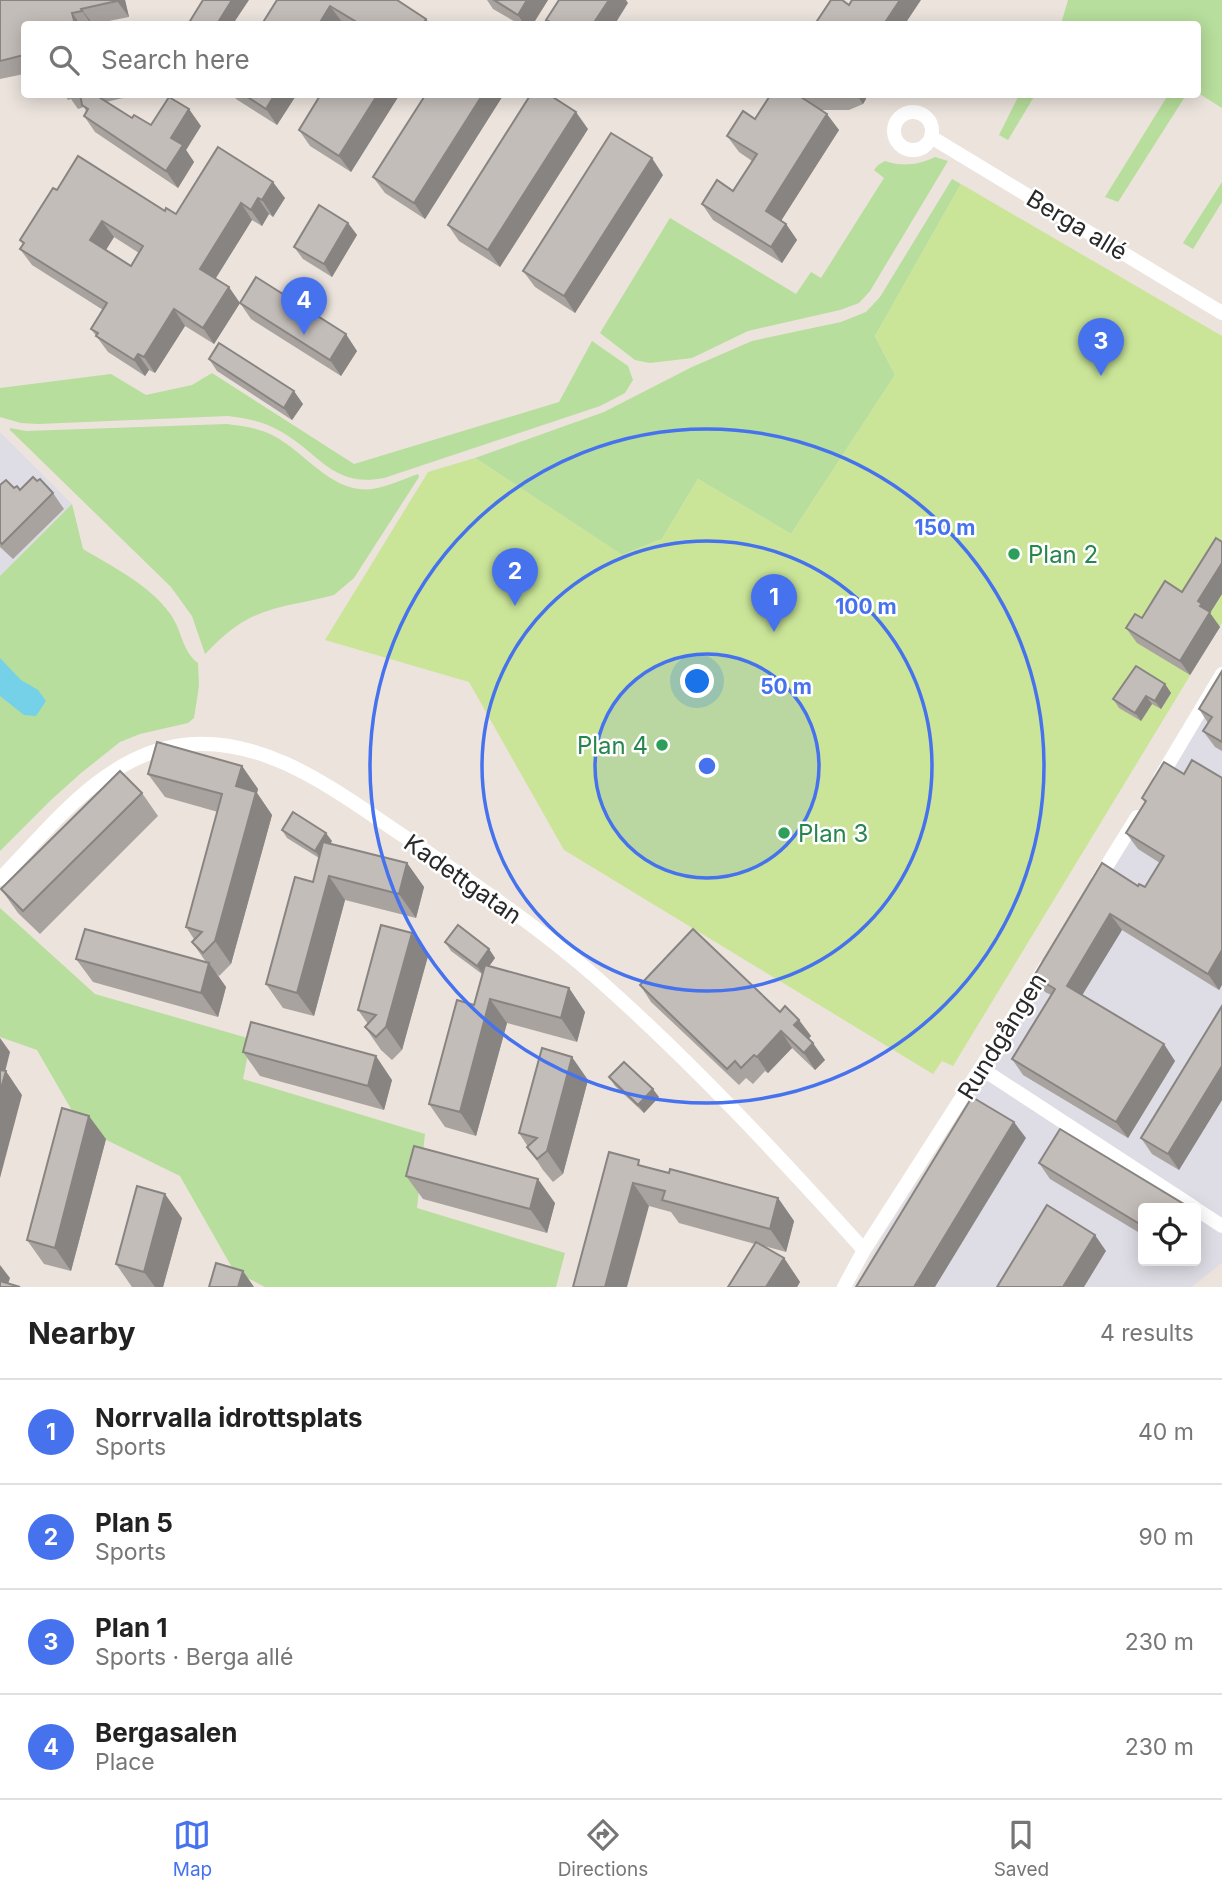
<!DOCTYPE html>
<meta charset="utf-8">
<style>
:root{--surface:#fff;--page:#f2f2f2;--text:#222;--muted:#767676;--line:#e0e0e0;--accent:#4672ee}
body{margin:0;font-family:Inter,sans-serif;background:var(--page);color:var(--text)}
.controls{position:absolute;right:21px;bottom:21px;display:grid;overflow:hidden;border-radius:7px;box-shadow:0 4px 18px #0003}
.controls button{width:63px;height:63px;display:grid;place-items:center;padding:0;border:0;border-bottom:2px solid var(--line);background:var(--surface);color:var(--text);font:35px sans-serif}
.you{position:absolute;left:698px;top:682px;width:24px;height:24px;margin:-18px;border:5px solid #fff;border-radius:50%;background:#1a73e8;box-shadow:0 0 0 10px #1a73e833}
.badge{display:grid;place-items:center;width:46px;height:46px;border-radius:50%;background:var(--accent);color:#fff;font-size:23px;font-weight:700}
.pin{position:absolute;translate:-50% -58px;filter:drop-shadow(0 2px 4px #0008)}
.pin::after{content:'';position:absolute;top:37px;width:24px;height:21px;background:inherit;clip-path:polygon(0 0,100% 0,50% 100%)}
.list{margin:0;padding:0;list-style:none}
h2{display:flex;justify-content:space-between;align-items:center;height:91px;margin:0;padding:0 28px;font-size:30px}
h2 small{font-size:23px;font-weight:400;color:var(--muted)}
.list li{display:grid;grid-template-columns:46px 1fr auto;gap:21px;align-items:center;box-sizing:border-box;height:105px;padding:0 28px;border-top:2px solid var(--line)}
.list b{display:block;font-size:26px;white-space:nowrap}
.list p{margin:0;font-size:23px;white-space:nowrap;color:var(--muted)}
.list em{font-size:23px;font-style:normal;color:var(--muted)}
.icon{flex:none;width:38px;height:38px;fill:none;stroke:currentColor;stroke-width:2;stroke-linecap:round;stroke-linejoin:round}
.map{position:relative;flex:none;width:1222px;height:1287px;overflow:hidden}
.search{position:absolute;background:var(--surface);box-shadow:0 4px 18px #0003;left:21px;right:21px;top:21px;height:77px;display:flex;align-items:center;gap:18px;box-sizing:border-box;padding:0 24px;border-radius:7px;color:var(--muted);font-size:26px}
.sheet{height:511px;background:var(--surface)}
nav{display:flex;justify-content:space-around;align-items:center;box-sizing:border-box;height:98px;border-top:2px solid var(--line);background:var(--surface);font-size:19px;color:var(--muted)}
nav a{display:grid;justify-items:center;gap:4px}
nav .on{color:var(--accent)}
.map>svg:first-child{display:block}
.industrial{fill:#dedce4;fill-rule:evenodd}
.green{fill:#b7de9c}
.pitch{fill:#cae598}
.water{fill:#75d1e7}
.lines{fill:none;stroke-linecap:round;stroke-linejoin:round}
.street{stroke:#fff;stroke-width:14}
.wall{fill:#a8a39f;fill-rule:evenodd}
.shaded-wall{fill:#888482}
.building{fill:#c3bdb9;stroke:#888482;stroke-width:2;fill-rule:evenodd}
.ring{fill:none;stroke:#4672ee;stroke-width:3.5}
.leisure-dot{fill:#2e9e5b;stroke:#fff;stroke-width:2.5}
.labels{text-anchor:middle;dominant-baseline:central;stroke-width:5;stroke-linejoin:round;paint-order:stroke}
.street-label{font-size:24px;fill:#292929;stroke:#fff}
.leisure-label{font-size:24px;fill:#27864d;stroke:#fff;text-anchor:start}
.centre{fill:#4672ee;stroke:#fff;stroke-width:3.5}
.ring-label{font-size:21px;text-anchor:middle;font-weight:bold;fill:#4672ee;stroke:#fff;stroke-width:5;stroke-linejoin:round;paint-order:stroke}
</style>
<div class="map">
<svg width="1222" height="1287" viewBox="0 0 1222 1287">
<rect width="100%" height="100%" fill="#ebe3dc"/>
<g class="industrial">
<path d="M0,432L72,504L0,576Z"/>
<path d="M1222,686V1263L1191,1287H855L882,1237L956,1122ZM1143,1208H1196V1261H1143Z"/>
</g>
<g class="green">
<path d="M1068,0H1222V108L1198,93V24H1061Z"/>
<path d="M1019,95H1035L1008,140L999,135Z"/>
<path d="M1168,95H1186L1118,202L1105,197Z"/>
<path d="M935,157L948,161L870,291L859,303L840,310L748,331L692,358L650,363L635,360L600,333L670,218L796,294L811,272L821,278L884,178L874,170L878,165L885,161C903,167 918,165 935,157Z"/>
<path d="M952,179L961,184L875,336L895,375L791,534L698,479L662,539L622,555L475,458L604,412L692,367L752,341L841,322L866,312L880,297Z"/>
<path d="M1222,182V202L1193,249L1183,243Z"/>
<path d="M592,341L628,366L633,380L625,393L600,406L384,478C332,488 320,453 280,431C264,422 247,418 228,416L38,424L21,423L0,417V388L111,374L146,395L192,385L212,373L354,464L559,402Z"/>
<path d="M227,424C243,426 259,428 274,436C305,452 332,494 372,489C387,487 403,479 418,474L419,477L354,578L334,595C306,603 274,605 248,619C231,628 218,641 205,654L192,616L171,587L10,430V428L26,431Z"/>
<path d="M72,504L83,549C113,567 150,585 171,615C182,631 182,651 198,663L199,686L194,718L188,723L140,734L120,742L81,773L51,800L0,851V576Z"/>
<path d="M0,908L95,994L251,1039L243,1079L425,1134L417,1208L565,1253L556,1287H265L234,1271L180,1176L82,1128L37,1050L0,1037Z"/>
</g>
<path class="pitch" d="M961,184L1222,336V623L953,1066L942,1061L933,1074L564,850L469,682L325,640L428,472L475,458L622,555L662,539L698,479L791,534L895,375L875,336Z"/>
<path class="water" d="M0,658L21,680L38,690L46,701L36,716L24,715L0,696Z"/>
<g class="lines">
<g class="street">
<circle cx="913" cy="131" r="19"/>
<path d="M931,137L1222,313"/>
<path d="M1160,778L1222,674"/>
<path d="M0,879C52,826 105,754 183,745C266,735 337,792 402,835C469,880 538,926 598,979C693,1063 779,1156 864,1250"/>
<path d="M1098,880L1137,817"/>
<path d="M982,1069L1195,1208"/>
<path d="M1196,1209L1222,1226"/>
<path d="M844,1287L864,1250L1046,966"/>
</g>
</g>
<g class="wall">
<path d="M0,0H125L129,17L94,24H24V74L0,79Z"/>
<path d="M277,0L426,19L430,24H346L342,22Z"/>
<path d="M487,0H548L533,24H519L493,9Z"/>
<path d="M64,94H140L106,102L132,118L151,125L201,126L186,150L194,162L178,188L95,132L84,116L86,111L84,107L78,109L71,99L68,100Z"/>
<path d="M233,94H297L277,125L236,99Z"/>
<path d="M321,94H400L351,172L310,146L299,130Z"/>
<path d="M426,94H504L425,219L385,193L373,177Z"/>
<path d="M771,94H866V99L863,104L849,110H822L839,130L781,221L786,224L797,240L782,263L713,220L702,204L733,191L752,161L739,152L727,136L755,119Z"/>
<path d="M588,129L500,267L459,241L448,225Z"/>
<path d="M218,147L285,198L273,217L269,214L262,226L252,220L215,279L240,303L214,344L185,326L155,373L149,370L145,376L108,352L91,329L103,310L32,265L20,249L23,244L20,240L57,190L165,211L176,214ZM114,237L139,253L131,266L106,250Z"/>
<path d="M663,175L575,313L535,287L523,271Z"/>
<path d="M348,223L357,235L332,277L303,259L294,247Z"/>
<path d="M240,303L357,351L341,376L251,319Z"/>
<path d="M209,359L303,404L292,420L217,371Z"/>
<path d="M37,481L53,493L64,509L13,559L0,547V485L20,490Z"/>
<path d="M1222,542V594L1210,613L1220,627L1190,675L1137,643L1126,628L1182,592Z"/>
<path d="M1222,671V751L1215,747L1203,731L1208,723L1199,709Z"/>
<path d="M1165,684L1171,693L1161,709L1152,704L1141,721L1119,708L1113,699Z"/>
<path d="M242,766L258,789L257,793L272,815L231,964L219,976L216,973L226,987L218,1017L93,982L76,959L206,962L192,942L194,939L186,927L218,812L165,797L148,774Z"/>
<path d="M1184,774L1222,778V985L1219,990L1122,930L1082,995L1175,1061L1128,1138L1023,1075L1012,1059L1051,995L1045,992L1034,976L1138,886L1145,887L1160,863L1138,849L1126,833L1145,803L1142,798Z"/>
<path d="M142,793L158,816L40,934L18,913L1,889Z"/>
<path d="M282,830L332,841L330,843L407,863L424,887L416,918L345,900L314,1016L283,1008L266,984L313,882L319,858L287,838Z"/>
<path d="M412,933L428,956L402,1050L392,1060L381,1050L365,1027L368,1024L358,1010Z"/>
<path d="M445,942L489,949L495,958L489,966L569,988L585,1012L577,1042L507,1023L476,1136L445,1127L429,1104L474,1005L482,974L451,951Z"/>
<path d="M640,985L780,1012L799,1020L811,1036L808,1039L825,1060L815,1070L792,1048L768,1073L765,1071L753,1084L746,1078L739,1085L651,1002Z"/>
<path d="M1222,1006V1100L1179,1170L1152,1154L1141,1138Z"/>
<path d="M243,1052L392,1080L384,1110L260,1076Z"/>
<path d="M609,1077L659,1097L644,1113L615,1086Z"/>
<path d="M588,1080L563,1174L553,1182L543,1170L519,1133Z"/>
<path d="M106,1139L71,1271L44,1264L27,1240Z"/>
<path d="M609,1152L644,1167L669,1173L778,1198L794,1221L786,1252L764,1246L784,1258L800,1282L797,1287H728L755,1244L679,1223L671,1212L649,1206Z"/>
<path d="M1039,1163L1187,1206L1189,1208H1143V1235L1050,1179Z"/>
<path d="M406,1176L555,1203L547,1233L423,1199Z"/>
<path d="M182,1218L163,1287H132L116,1264Z"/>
</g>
<g class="shaded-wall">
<path d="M117,0H125L129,17L117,1Z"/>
<path d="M232,0H249L233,24H217Z"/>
<path d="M527,0H548L533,24H524L518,15Z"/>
<path d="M609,0H626L628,3L615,24H593Z"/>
<path d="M900,0H921L905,24H884Z"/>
<path d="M330,6L342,22L340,24H319Z"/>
<path d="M81,9L93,24H91L82,11Z"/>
<path d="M72,13L80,24H75Z"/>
<path d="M426,19L430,24H423Z"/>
<path d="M275,94H297L277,125L266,109Z"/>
<path d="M378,94H400L351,172L339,156Z"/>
<path d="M483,94H504L425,219L414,203Z"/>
<path d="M856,94H866V99L863,104Z"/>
<path d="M189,109L201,126L186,150L194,162L178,188L166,171L171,138Z"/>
<path d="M576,112L588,129L500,267L488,250Z"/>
<path d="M827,114L839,130L777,227L766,211Z"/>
<path d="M652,158L663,175L575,313L564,296Z"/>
<path d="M273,182L285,198L273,217L262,200Z"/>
<path d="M258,198L269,214L262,226L251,210Z"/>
<path d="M241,203L252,220L211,286L200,269Z"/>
<path d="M102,221L114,237L102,256L90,240Z"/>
<path d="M348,223L357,235L332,277L324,264Z"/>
<path d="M786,224L797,240L782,263L771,247Z"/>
<path d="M229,287L240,303L214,344L203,328Z"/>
<path d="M174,309L185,326L155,373L144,357Z"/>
<path d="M346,334L357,351L341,376L330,360Z"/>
<path d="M138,354L149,370L145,376L134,360Z"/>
<path d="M294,391L303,404L292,420L284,408Z"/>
<path d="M1222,563V594L1210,613L1220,627L1190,675L1180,661L1198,601Z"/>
<path d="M1165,684L1171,693L1161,709L1155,701Z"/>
<path d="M1146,696L1152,704L1141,721L1135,713Z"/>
<path d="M242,766L258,789L257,793L272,815L231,964L215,941L236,786Z"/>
<path d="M326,833L332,841L321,859L315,851Z"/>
<path d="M407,863L424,887L416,918L399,894Z"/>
<path d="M329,876L345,900L314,1016L297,993Z"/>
<path d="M1110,914L1122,930L1078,1002L1067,986Z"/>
<path d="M412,933L428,956L402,1050L386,1027Z"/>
<path d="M489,949L495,958L483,975L477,966Z"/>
<path d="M1222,950V985L1219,990L1208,974Z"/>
<path d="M209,963L226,987L218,1017L201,993Z"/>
<path d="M569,988L585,1012L577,1042L561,1018Z"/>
<path d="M490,999L507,1023L476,1136L460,1112Z"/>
<path d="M799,1020L811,1036L806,1042L794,1025Z"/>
<path d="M781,1031L792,1048L768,1073L757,1057Z"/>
<path d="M0,1038L10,1052L3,1080L0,1076Z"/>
<path d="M813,1043L825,1060L815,1070L804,1053Z"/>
<path d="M1164,1044L1175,1061L1128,1138L1116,1122Z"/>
<path d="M376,1056L392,1080L384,1110L368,1086Z"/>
<path d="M572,1057L588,1080L563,1174L547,1151Z"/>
<path d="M1222,1066V1100L1179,1170L1168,1154Z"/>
<path d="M6,1071L22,1095L0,1178V1092Z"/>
<path d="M653,1089L659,1097L644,1113L638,1105Z"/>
<path d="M89,1116L106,1139L71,1271L55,1248Z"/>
<path d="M1014,1122L1026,1138L935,1287H914Z"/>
<path d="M538,1179L555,1203L547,1233L530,1209Z"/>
<path d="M633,1183L649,1206L627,1287H605Z"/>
<path d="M165,1194L182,1218L163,1287H155L144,1272Z"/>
<path d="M778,1198L794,1221L786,1252L770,1229Z"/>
<path d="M1095,1235L1106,1251L1084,1287H1063Z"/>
<path d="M784,1258L800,1282L797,1287H766Z"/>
<path d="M0,1265L10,1278L7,1287H0Z"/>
<path d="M243,1271L254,1287H238Z"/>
</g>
<g class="building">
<path d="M0,0H117V1L81,9L82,11L72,13L75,24H24V55L0,61Z"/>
<path d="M203,0H232L217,24H196L190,21Z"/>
<path d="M277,0H397L426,19L423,24H360L330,6L319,24H262Z"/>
<path d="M494,0H527L518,15Z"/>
<path d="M559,0H609L593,24H554L546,20Z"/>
<path d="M831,0H842L849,5L852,0H900L884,24H815Z"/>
<path d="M80,94H94L132,118L134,115L151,125L169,97L189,109L171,138L183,145L166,171L84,116L88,109L82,105Z"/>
<path d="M243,94H275L266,109Z"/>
<path d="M321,94H378L339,156L299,130Z"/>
<path d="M426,94H483L414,203L373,177Z"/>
<path d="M531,94H548L576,112L488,250L448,225Z"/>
<path d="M771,94H814L798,95L827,114L766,211L786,224L771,247L702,204L717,180L733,191L757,154L727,136L743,111L755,119Z"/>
<path d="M611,133L652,158L564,296L523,271Z"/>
<path d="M218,147L273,182L262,200L258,198L251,210L241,203L200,269L229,287L203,328L174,309L144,357L138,354L134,360L96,336L98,333L91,329L107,303L20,249L24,243L20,240L53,188L57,190L78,156L165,211L166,208L176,214ZM102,221L143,246L131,266L90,240Z"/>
<path d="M319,205L348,223L324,264L294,247Z"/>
<path d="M256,277L346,334L330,360L240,303Z"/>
<path d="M219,343L294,391L284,408L209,359Z"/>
<path d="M33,477L37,481L40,479L53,493L2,544L0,542V485L6,480L14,488L17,486L20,490Z"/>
<path d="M1216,538L1222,542V563L1198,601L1202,604L1200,606L1210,612L1180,661L1126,628L1135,614L1142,618L1165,581L1182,592Z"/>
<path d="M1136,666L1165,684L1155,701L1146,696L1135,713L1113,699Z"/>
<path d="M1222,671V742L1203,731L1212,717L1199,709Z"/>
<path d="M157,742L242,766L236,786L256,792L215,941L203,953L192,942L202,932L186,927L222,794L148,774Z"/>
<path d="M1192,760L1222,778V950L1208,974L1110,914L1067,986L1164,1044L1116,1122L1012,1059L1055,989L1034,976L1102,863L1138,886L1139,884L1145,887L1164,856L1126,833L1146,801L1142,798L1164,762L1184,774Z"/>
<path d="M120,771L142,793L23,911L1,889Z"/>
<path d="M293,812L326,833L315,851L282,830Z"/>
<path d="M323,842L407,863L399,894L329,876L297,993L266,984L295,877L313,882Z"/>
<path d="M381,925L412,933L386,1027L376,1037L365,1027L376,1015L358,1010Z"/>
<path d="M458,925L489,949L477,966L445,942Z"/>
<path d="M85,929L209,963L201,993L76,959Z"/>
<path d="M693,929L780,1012L785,1006L799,1020L794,1025L813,1043L804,1053L781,1031L757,1057L754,1055L741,1068L735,1061L727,1069L640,985Z"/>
<path d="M485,965L569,988L561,1018L490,999L460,1112L429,1104L457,1000L474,1005Z"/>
<path d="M1222,1006V1066L1168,1154L1141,1138Z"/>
<path d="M251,1022L376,1056L368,1086L243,1052Z"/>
<path d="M542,1048L572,1057L547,1151L537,1159L527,1147L537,1138L519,1133Z"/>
<path d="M624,1062L653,1089L638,1105L609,1077Z"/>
<path d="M0,1070L6,1071L0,1092Z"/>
<path d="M972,1097L1014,1122L914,1287H856Z"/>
<path d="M62,1108L89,1116L55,1248L27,1240Z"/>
<path d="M1060,1129L1187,1206L1186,1208H1143V1226L1039,1163Z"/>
<path d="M414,1146L538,1179L530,1209L406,1176Z"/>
<path d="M609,1152L639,1160L638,1165L669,1173L670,1169L778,1198L770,1229L662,1200L665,1191L633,1183L605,1287H573Z"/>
<path d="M137,1186L165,1194L144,1272L116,1264Z"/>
<path d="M1047,1205L1095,1235L1063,1287H997Z"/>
<path d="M756,1242L784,1258L766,1287H728Z"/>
<path d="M216,1263L243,1271L238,1287H209Z"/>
<path d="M0,1281L20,1287H0Z"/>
</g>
<circle cx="707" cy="766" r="112" fill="#4672ee" fill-opacity=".12"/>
<g class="ring">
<circle cx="707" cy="766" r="112"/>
<circle cx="707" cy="766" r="225"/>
<circle cx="707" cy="766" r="337"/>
</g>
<g class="leisure-dot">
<circle cx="1014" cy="554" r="7"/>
<circle cx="662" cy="745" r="7"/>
<circle cx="784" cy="833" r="7"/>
</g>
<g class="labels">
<g class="street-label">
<text transform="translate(1077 225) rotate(31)">Berga allé</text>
<text transform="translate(463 879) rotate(35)">Kadettgatan</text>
<text transform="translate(1002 1036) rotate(-58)">Rundgången</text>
</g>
<g class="leisure-label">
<text x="1028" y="554">Plan 2</text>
<text x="648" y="745" text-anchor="end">Plan 4</text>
<text x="798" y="833">Plan 3</text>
</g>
</g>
<circle cx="707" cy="766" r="10" class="centre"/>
<g class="ring-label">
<text x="945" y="535">150 m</text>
<text x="866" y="614">100 m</text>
<text x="786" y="694">50 m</text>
</g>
</svg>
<div class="controls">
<button><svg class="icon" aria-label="locate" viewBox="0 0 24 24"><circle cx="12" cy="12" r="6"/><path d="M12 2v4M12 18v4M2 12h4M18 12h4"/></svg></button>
</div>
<div class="you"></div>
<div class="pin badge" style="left:774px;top:632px">1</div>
<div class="pin badge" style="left:515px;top:606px">2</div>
<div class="pin badge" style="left:1101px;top:376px">3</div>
<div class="pin badge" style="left:304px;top:335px">4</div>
<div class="search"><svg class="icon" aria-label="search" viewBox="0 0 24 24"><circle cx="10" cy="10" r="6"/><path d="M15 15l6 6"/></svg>Search here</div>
</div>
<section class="sheet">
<h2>Nearby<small>4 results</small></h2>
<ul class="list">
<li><span class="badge">1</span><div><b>Norrvalla idrottsplats</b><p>Sports</p></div><em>40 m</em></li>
<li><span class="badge">2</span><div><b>Plan 5</b><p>Sports</p></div><em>90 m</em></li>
<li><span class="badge">3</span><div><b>Plan 1</b><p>Sports · Berga allé</p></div><em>230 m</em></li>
<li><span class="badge">4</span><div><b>Bergasalen</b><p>Place</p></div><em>230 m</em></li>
</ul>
</section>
<nav>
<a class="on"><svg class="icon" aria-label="map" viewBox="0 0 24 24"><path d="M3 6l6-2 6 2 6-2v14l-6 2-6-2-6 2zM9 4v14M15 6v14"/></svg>Map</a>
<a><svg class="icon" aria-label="directions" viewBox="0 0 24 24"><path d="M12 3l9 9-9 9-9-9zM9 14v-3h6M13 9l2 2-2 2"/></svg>Directions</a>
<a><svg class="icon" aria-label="saved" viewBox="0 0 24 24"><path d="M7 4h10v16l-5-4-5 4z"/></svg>Saved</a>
</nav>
